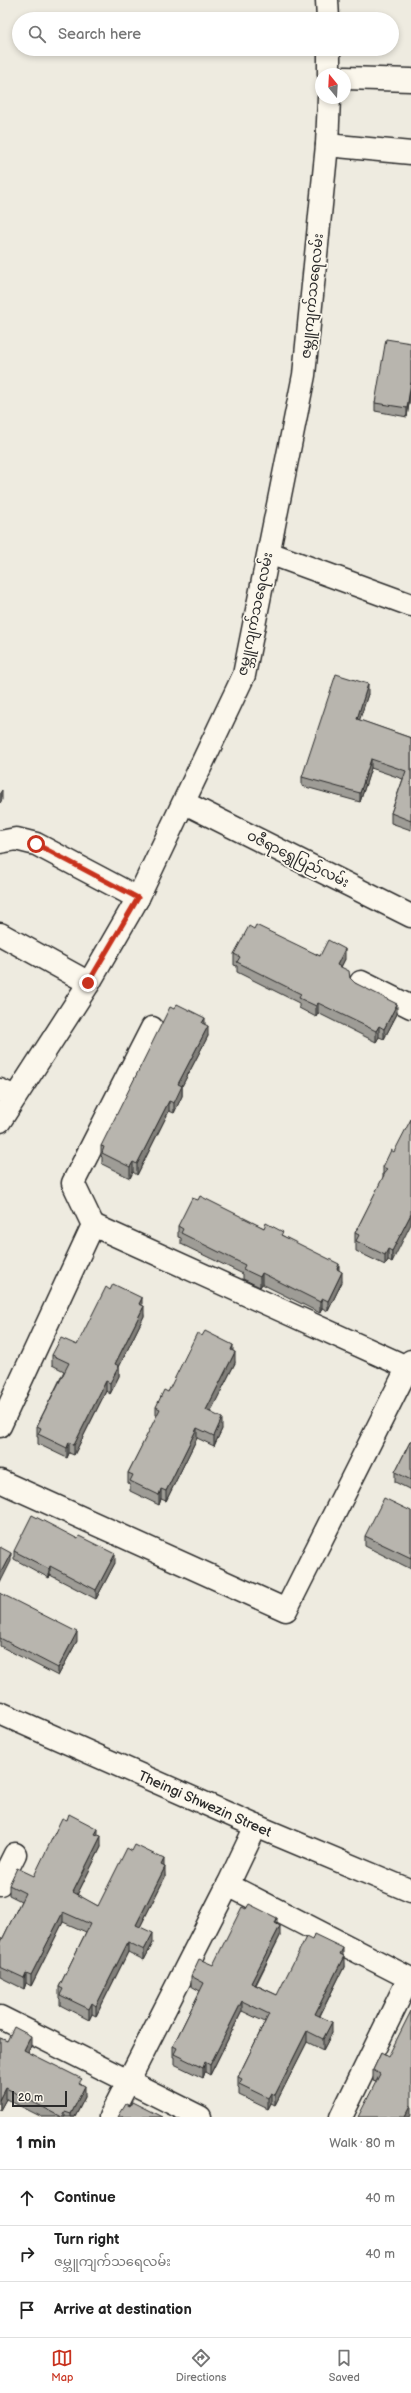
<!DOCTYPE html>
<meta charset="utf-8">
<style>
:root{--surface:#fff;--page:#f2f2f2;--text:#222;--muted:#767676;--line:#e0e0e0;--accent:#c8321e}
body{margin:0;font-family:"Balsamiq Sans","Noto Sans Myanmar",sans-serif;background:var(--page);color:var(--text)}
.compass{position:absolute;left:315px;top:68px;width:36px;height:36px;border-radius:50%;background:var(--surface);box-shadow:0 2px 6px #0003;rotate:342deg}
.scale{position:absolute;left:12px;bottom:10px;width:55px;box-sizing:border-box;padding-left:4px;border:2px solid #2b2b2b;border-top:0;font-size:11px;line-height:14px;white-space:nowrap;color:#2b2b2b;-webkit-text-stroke:3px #fbf7ec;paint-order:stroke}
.stop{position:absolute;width:12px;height:12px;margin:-9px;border:3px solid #c8321e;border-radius:50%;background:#fff}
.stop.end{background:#c8321e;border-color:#fff;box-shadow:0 1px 4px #0008}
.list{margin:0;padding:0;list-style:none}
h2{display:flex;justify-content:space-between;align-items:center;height:52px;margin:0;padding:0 16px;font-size:17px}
h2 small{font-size:13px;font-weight:400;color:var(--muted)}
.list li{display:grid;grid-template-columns:26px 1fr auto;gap:12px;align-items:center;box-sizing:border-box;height:56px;padding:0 16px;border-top:1px solid var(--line)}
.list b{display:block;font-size:15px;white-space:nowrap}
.list p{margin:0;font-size:13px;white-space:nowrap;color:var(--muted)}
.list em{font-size:13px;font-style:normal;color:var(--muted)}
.icon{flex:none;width:22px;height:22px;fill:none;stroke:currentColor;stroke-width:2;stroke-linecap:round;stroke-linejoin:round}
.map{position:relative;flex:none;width:411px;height:2117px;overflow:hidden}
.search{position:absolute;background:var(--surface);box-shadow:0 2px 6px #0003;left:12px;right:12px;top:12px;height:44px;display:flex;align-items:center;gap:10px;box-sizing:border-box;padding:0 14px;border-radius:22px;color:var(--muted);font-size:15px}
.sheet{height:220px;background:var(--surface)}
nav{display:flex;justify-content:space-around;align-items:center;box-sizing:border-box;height:56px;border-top:1px solid var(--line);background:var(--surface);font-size:11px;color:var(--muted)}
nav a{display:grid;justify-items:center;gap:2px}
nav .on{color:var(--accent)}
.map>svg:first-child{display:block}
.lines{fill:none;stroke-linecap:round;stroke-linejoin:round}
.minor-casing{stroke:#2b2b2b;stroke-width:25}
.major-casing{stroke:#2b2b2b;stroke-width:25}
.minor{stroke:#fbf7ec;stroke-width:22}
.major{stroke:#fbf7ec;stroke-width:22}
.wall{fill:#9e9c96;stroke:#2b2b2b}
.shaded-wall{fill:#817f7a;stroke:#2b2b2b}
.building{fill:#b8b5ae;stroke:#2b2b2b}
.route{stroke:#c8321e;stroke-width:5}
.labels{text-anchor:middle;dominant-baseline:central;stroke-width:3.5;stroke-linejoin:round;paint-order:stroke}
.street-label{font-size:14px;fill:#2b2b2b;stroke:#fbf7ec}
</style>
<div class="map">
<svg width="411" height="2117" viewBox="0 0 411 2117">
<rect width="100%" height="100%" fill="#eeebe0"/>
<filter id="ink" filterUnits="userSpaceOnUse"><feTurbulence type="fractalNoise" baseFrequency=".025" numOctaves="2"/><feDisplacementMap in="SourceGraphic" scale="8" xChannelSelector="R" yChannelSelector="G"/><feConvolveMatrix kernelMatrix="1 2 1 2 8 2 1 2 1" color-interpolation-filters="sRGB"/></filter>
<g filter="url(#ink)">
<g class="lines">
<g class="minor-casing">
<g id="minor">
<path d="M345,78L411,80"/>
<path d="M327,145L411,153"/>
<path d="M269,553L411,605"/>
<path d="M185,803L411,916"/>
<path d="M0,842L16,839L36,844L138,898"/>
<path d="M0,934L89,983"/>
<path d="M361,982L411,1007"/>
<path d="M0,1090L15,1097"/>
<path d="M93,1225L411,1369"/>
<path d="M0,1426L93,1225L73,1183L152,1028"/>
<path d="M0,1481L286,1610L411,1361"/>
<path id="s1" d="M0,1713L256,1826L411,1891"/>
<path d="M0,1884L15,1854"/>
<path d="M228,1885L256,1826"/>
<path d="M0,2017L200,2117"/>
<path d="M110,2117L228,1885L409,1978L341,2117"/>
</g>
</g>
<g class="major-casing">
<g id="major">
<path d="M327,0L328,19"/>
<path d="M329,74V49"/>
<path d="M0,1121L89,983L138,898L244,675L304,375L327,145L329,98"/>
</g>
</g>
<use href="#minor" class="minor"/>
<use href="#major" class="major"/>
</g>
<g class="wall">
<path d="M411,343V390L407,417L375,411V403Z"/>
<path d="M368,694L359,720L411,738V830L391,823V813L403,779L371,768L360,802L302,786V777Z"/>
<path d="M254,929L320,956L345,959L341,967L350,978L355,983L397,1014L384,1039L379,1037L376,1042L318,1013L316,1017L299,1008V1003L237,972V966L234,965V954Z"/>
<path d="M205,1025L208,1036L182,1086V1096L174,1113L169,1111L137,1175L133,1172L130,1178L102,1164V1157L101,1156V1146Z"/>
<path d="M394,1152L392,1262L388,1260L385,1265L356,1251V1244L355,1243V1233L383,1178V1167Z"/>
<path d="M198,1200L283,1236L339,1271L342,1282L328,1311L322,1308L320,1313L262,1284L260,1287L243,1279V1274L181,1244V1238L178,1237V1226Z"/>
<path d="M142,1305L144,1316L119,1367V1376L110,1394L106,1391L74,1455L69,1453L67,1458L38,1444V1437H37V1426L64,1371L52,1365V1355L77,1345Z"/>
<path d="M202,1336L233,1352L235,1363L210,1412L222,1429L214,1446L197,1438L166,1501L161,1499L159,1505L130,1491V1484L128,1483V1473L156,1418V1407L168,1392Z"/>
<path d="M411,1440V1490L395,1482V1472Z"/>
<path d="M411,1511V1569L365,1546V1536Z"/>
<path d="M78,1539L115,1563L96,1599L50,1575L49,1578L14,1559V1551Z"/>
<path d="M0,1593L77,1641L58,1676L0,1646Z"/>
<path d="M98,1835L101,1847L77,1895L98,1906L164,1866L165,1877L140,1927L153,1943L144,1960L128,1952L96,2016L92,2014L89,2020L60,2005V1999L59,1998V1987L86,1932L63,1922L31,1986L26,1983L24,1989L0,1977V1944L21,1901L9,1895V1885L34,1876Z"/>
<path d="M277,1925L280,1936L256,1985L277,1995L343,1955L344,1967L320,2016L332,2033L323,2050L307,2042L275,2105L271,2103L268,2109L239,2095V2088L238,2087V2077L265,2022L242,2011L210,2075L205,2072L203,2078L174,2064V2057H173V2046L200,1991L191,1986V1976L213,1965Z"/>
<path d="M0,2038L7,2041L31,2046L28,2052L82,2084L85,2097L75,2117H42L6,2099L0,2110Z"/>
<path d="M381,2053L410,2117L376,2082L373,2081V2070Z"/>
</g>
<g class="shaded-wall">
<path d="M411,382V390L407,417V408Z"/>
<path d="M368,684V694L357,728V719Z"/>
<path d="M371,759V768L360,802V793Z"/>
<path d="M2,790V800L0,803V793Z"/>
<path d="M345,949V959L337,975V965Z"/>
<path d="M318,1003V1013L316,1017V1006Z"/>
<path d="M397,1004V1014L384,1039V1029Z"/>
<path d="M205,1018V1028L202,1023Z"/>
<path d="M208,1026V1036L182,1086V1096L174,1113V1103L178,1084Z"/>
<path d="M379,1026V1037L376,1042V1031Z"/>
<path d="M169,1101V1111L137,1175V1164Z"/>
<path d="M133,1162V1172L130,1178V1167Z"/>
<path d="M411,1214V1224L392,1262V1251Z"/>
<path d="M388,1249V1260L385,1265V1255Z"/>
<path d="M339,1264V1274L337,1269Z"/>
<path d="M342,1272V1282L328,1311V1301Z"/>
<path d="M262,1273V1284L260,1287V1277Z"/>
<path d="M142,1298V1309L139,1304Z"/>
<path d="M322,1298V1308L320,1313V1302Z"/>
<path d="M144,1306V1316L119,1367V1376L110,1394V1383L115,1364Z"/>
<path d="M233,1345V1355L231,1350Z"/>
<path d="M235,1352V1363L206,1421V1410Z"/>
<path d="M106,1381V1391L74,1455V1445Z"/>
<path d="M222,1418V1429L214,1446V1436Z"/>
<path d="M197,1428V1438L166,1501V1491Z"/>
<path d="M69,1442V1453L67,1458V1448Z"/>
<path d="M161,1489V1499L159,1505V1495Z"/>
<path d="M11,1553V1561L0,1583V1574Z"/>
<path d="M115,1554V1563L96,1599V1590Z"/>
<path d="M50,1566V1575L49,1578V1569Z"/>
<path d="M77,1632V1641L58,1676V1668Z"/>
<path d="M98,1829V1839L95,1834Z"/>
<path d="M101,1836V1847L73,1903V1892Z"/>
<path d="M164,1859V1869L161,1865Z"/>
<path d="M165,1867V1877L136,1935V1925Z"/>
<path d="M63,1912V1922L31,1986V1975Z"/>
<path d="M277,1918V1928L275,1923Z"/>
<path d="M280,1926V1936L251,1993V1983Z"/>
<path d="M153,1933V1943L144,1960V1950Z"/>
<path d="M128,1942V1952L96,2016V2006Z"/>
<path d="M343,1948V1959L340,1954Z"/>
<path d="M344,1956V1967L315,2025V2014Z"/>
<path d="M26,1973V1983L24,1989V1978Z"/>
<path d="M242,2001V2011L210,2075V2065Z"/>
<path d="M92,2003V2014L89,2020V2009Z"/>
<path d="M332,2022V2033L323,2050V2039Z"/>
<path d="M307,2031V2042L275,2105V2095Z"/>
<path d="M31,2036V2046L24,2060V2050Z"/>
<path d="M205,2062V2072L203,2078V2068Z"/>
<path d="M85,2086V2097L75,2117H71V2114Z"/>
<path d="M6,2088V2099L0,2110V2100Z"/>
<path d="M271,2093V2103L268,2109V2098Z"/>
<path d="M411,2105V2115L410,2117H405Z"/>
<path d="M65,2112V2117H62Z"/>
</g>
<g class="building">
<path d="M386,339L411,343V382L407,408L375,403Z"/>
<path d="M336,674L368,684L357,719L411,738V821L391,813L406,771L371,759L360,793L302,777Z"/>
<path d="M256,925L320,956L328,940L345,949L337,965L349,971L350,978L355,983L397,1004L384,1029L379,1026L376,1031L318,1003L316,1006L299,998L301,994L237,962L240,957L234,954L249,926L254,929Z"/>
<path d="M177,1004L205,1018L202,1023L208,1026L178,1084L182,1086L174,1103L169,1101L137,1164L133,1162L130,1167L102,1153L104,1147L101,1146L170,1007L174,1009Z"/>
<path d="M411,1119V1214L392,1251L388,1249L385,1255L356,1241L359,1235L355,1233L387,1169L383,1167L391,1150L394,1152Z"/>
<path d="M200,1196L264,1228L266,1223L283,1232L281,1235L339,1264L337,1269L342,1272L328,1301L322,1298L320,1302L262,1273L260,1277L243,1269L245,1265L181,1233L183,1229L178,1226L192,1198L198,1200Z"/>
<path d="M113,1284L142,1298L139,1304L144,1306L115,1364L119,1366L110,1383L106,1381L74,1445L69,1442L67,1448L38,1434L41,1428L37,1426L69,1363L52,1355L61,1338L77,1345L106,1287L110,1290Z"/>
<path d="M205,1331L233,1345L231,1350L235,1352L206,1410L222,1418L214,1436L197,1428L166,1491L161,1489L159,1495L130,1481L133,1475L128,1473L160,1409L156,1407L164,1390L168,1392L197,1333L202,1336Z"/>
<path d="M411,1440V1480L395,1472Z"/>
<path d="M384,1498L411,1511V1558L365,1536Z"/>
<path d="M32,1515L78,1539L79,1536L115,1554L96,1590L50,1566L49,1569L14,1551Z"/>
<path d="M0,1547L11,1553L0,1574Z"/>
<path d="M0,1593L77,1632L58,1668L0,1638Z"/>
<path d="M69,1814L98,1829L95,1834L101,1836L73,1892L98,1906L127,1848L132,1851L135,1845L164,1859L161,1865L165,1867L136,1925L153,1933L144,1950L128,1942L96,2006L92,2003L89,2009L60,1995L63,1989L59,1987L90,1924L63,1912L31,1975L26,1973L24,1978L0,1967V1944L25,1893L9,1885L17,1868L34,1876L62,1818L67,1820Z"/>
<path d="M249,1904L277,1918L275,1923L280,1926L251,1983L277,1995L306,1937L312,1940L314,1934L343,1948L340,1954L344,1956L315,2014L332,2022L323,2039L307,2031L275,2095L271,2093L268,2098L239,2084L242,2079L238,2077L269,2014L242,2001L210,2065L205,2062L203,2068L174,2054L177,2048L173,2046L204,1983L191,1976L199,1959L213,1965L242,1907L246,1909Z"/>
<path d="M411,2011V2105L405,2117H358L380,2074L373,2070L381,2053L388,2057Z"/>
<path d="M14,2027L31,2036L24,2050L82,2079L79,2083L85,2086L71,2114L65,2112L62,2117L6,2088L0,2100V2038L7,2041Z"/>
<path d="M132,2102L162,2117H118L126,2104L130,2106Z"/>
</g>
</g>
<g class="lines" filter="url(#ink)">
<path class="route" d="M36,844L138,898L88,983"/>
</g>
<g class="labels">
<g class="street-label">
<text transform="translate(312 296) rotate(-84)">ဇမ္ဘူကျက်သရေလမ်း</text>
<text transform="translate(255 614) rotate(-78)">ဇမ္ဘူကျက်သရေလမ်း</text>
<text transform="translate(298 859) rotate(26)">ဝဇီရာရွှေပြည်လမ်း</text>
<text stroke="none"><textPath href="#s1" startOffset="224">Theingi Shwezin Street</textPath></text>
</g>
</g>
</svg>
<svg class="compass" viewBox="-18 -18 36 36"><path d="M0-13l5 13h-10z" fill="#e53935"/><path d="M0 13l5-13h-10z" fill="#767676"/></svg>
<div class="scale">20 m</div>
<div class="stop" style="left:36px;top:844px"></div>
<div class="stop end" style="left:88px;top:983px"></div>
<div class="search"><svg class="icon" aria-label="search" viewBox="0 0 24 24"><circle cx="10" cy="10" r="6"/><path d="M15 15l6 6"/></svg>Search here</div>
</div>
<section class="sheet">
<h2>1 min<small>Walk · 80 m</small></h2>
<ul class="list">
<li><svg class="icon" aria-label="ahead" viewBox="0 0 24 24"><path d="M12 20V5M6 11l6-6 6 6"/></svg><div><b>Continue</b></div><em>40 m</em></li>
<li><svg class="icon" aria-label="right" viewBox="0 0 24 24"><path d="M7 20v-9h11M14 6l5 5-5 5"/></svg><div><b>Turn right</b><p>ဇမ္ဘူကျက်သရေလမ်း</p></div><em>40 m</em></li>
<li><svg class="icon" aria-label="arrive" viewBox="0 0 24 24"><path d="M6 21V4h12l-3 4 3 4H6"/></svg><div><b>Arrive at destination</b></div></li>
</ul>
</section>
<nav>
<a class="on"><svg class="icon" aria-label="map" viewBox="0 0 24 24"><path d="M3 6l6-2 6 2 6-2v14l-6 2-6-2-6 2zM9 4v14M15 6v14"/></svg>Map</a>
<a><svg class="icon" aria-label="directions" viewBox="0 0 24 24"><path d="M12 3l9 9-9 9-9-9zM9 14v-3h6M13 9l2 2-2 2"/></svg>Directions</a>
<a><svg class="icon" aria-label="saved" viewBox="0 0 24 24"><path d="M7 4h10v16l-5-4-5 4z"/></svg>Saved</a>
</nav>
